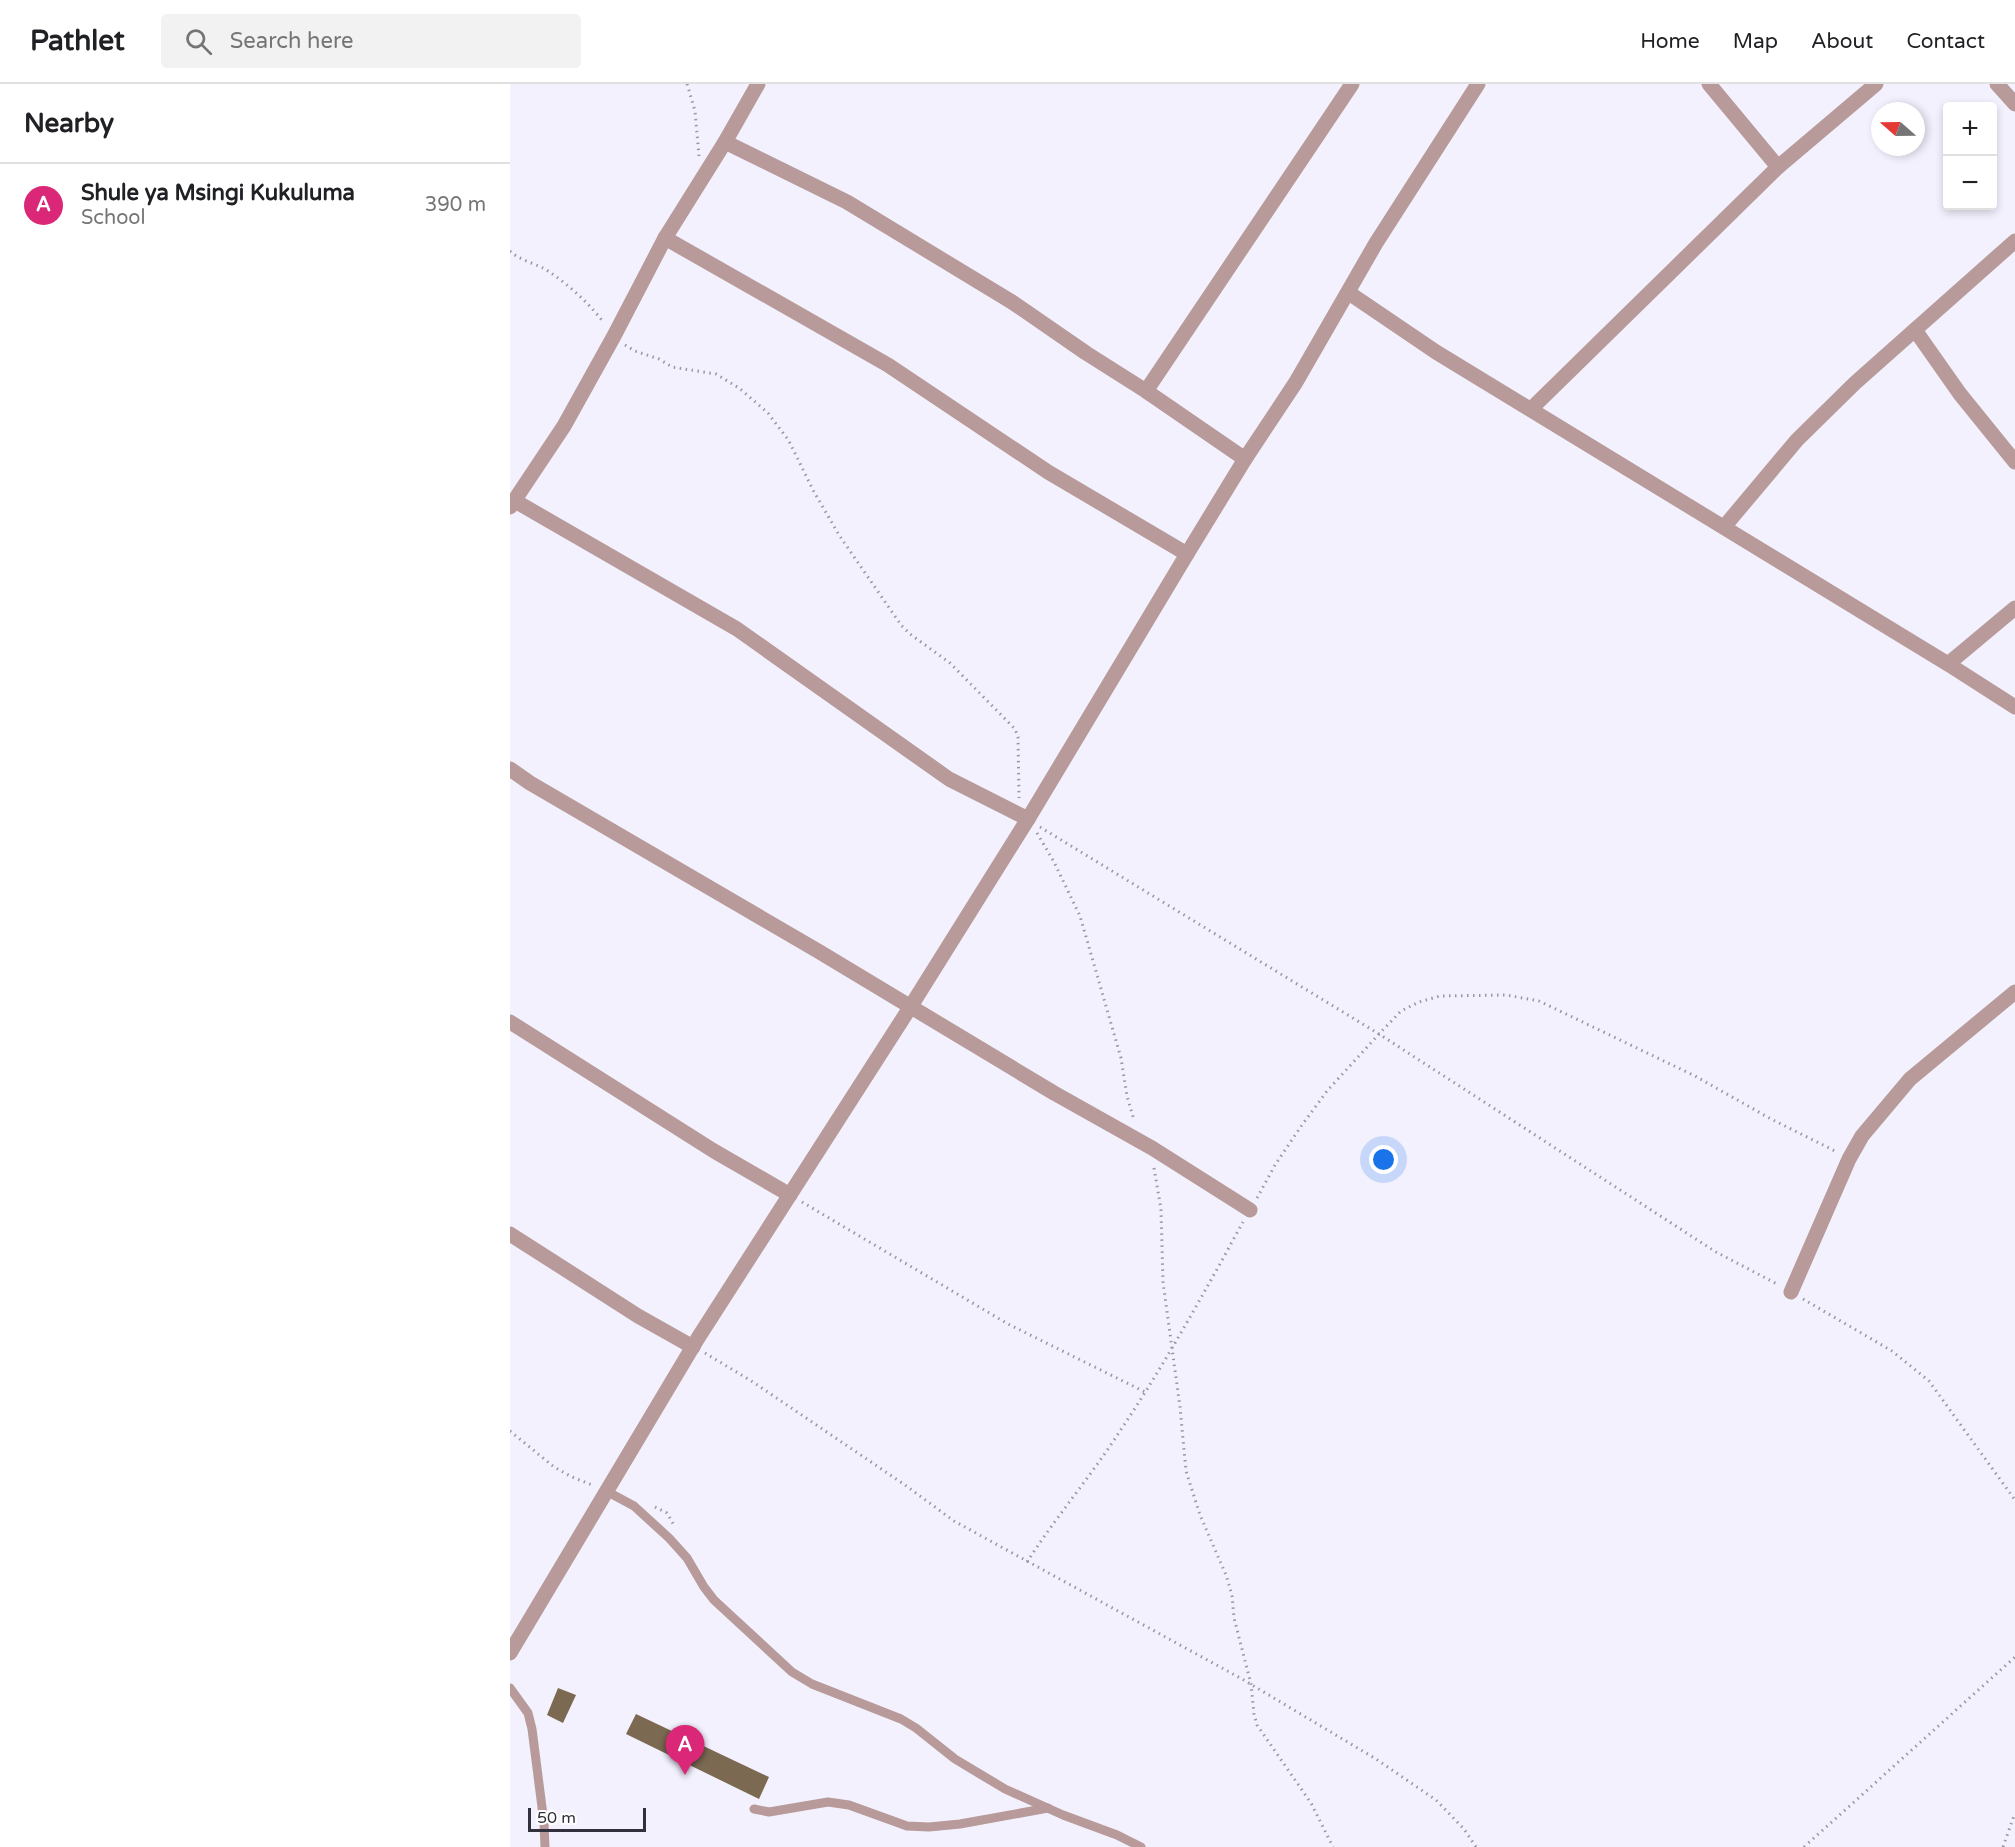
<!DOCTYPE html>
<meta charset="utf-8">
<style>
:root{--surface:#fff;--page:#f2f2f2;--text:#202124;--muted:#757577;--line:#e0e0e0;--accent:#db2777}
body{margin:0;font-family:"Varela Round",sans-serif;background:var(--page);color:var(--text)}
.controls{position:absolute;right:18px;top:18px;display:grid;overflow:hidden;border-radius:6px;box-shadow:0 3px 9px #0003}
.controls button{width:54px;height:54px;display:grid;place-items:center;padding:0;border:0;border-bottom:2px solid var(--line);background:var(--surface);color:var(--text);font:30px sans-serif}
.compass{position:absolute;left:1361px;top:18px;width:54px;height:54px;border-radius:50%;background:var(--surface);box-shadow:0 3px 9px #0003;rotate:290deg}
.scale{position:absolute;left:18px;bottom:15px;width:118px;box-sizing:border-box;padding-left:6px;border:3px solid #32303c;border-top:0;font-size:16px;line-height:21px;white-space:nowrap;color:#32303c;-webkit-text-stroke:4px #fff;paint-order:stroke}
.you{position:absolute;left:874px;top:1076px;width:21px;height:21px;margin:-15px;border:4px solid #fff;border-radius:50%;background:#1a73e8;box-shadow:0 0 0 9px #1a73e833}
.badge{display:grid;place-items:center;width:39px;height:39px;border-radius:50%;background:var(--accent);color:#fff;font-size:20px;font-weight:700}
.pin{position:absolute;translate:-50% -50px;filter:drop-shadow(0 2px 3px #0008)}
.pin::after{content:'';position:absolute;top:32px;width:21px;height:18px;background:inherit;clip-path:polygon(0 0,100% 0,50% 100%)}
.list{margin:0;padding:0;list-style:none}
h2{display:flex;justify-content:space-between;align-items:center;height:78px;margin:0;padding:0 24px;font-size:26px}
h2 small{font-size:20px;font-weight:400;color:var(--muted)}
.list li{display:grid;grid-template-columns:39px 1fr auto;gap:18px;align-items:center;box-sizing:border-box;height:84px;padding:0 24px;border-top:2px solid var(--line)}
.list b{display:block;font-size:22px;white-space:nowrap}
.list p{margin:0;font-size:20px;white-space:nowrap;color:var(--muted)}
.list em{font-size:20px;font-style:normal;color:var(--muted)}
.icon{flex:none;width:33px;height:33px;fill:none;stroke:currentColor;stroke-width:2;stroke-linecap:round;stroke-linejoin:round}
.map{position:relative;flex:none;width:1505px;height:1763px;overflow:hidden}
header{display:flex;align-items:center;gap:36px;box-sizing:border-box;height:84px;padding:0 30px;background:var(--surface);border-bottom:2px solid var(--line)}
header strong{font-size:28px}
nav{display:flex;gap:33px;margin-inline-start:auto;font-size:21px}
.search{width:420px;height:54px;background:var(--page);display:flex;align-items:center;gap:15px;box-sizing:border-box;padding:0 21px;border-radius:6px;color:var(--muted);font-size:22px}
main{display:flex}
aside{flex:1;background:var(--surface)}
.map>svg:first-child{display:block}
.building{fill:#7b6951}
.lines{fill:none;stroke-linecap:round;stroke-linejoin:round}
.path{stroke:#9997a4;stroke-width:3;stroke-dasharray:1.5 4.5;stroke-linecap:butt}
.lane{stroke:#b79a99;stroke-width:9}
.street{stroke:#b79a99;stroke-width:15}
</style>
<header>
<strong>Pathlet</strong>
<div class="search"><svg class="icon" aria-label="search" viewBox="0 0 24 24"><circle cx="10" cy="10" r="6"/><path d="M15 15l6 6"/></svg>Search here</div>
<nav><a>Home</a><a>Map</a><a>About</a><a>Contact</a></nav>
</header>
<main>
<aside>
<h2>Nearby<small></small></h2>
<ul class="list">
<li><span class="badge">A</span><div><b>Shule ya Msingi Kukuluma</b><p>School</p></div><em>390 m</em></li>
</ul>
</aside>
<div class="map">
<svg width="1505" height="1763" viewBox="0 0 1505 1763">
<rect width="100%" height="100%" fill="#f3f1fe"/>
<g class="building">
<path d="M48,1604L66,1611L53,1639L37,1631Z"/>
<path d="M126,1630L259,1693L249,1715L116,1650Z"/>
</g>
<g class="lines">
<g class="path">
<path d="M177,0L185,27L189,72"/>
<path d="M0,167C10,177 26,179 38,187C59,201 79,219 94,239"/>
<path d="M115,261L125,267L149,275L162,283L206,290L229,304L258,329L279,357L303,406L329,451L391,541L400,550L440,579L505,645L508,653L509,714"/>
<path d="M530,743L869,950L1206,1168L1269,1201"/>
<path d="M527,749L544,778L570,832L611,974L617,1012L624,1036"/>
<path d="M644,1084L651,1125L653,1198L670,1323L676,1387L690,1431L716,1491L722,1511L724,1534L741,1600L744,1630L747,1641L801,1719L823,1763"/>
<path d="M747,1114L765,1081L792,1041L817,1007L869,950L891,927L909,918L930,912L996,911L1029,917L1185,992L1261,1035L1327,1068"/>
<path d="M292,1118L498,1240L635,1308"/>
<path d="M1293,1215L1382,1267L1419,1297L1505,1416"/>
<path d="M195,1269L243,1298L395,1401L444,1437L732,1595L866,1675L926,1716L954,1745L966,1763"/>
<path d="M0,1347L44,1383L62,1393L82,1401"/>
<path d="M145,1423L157,1429L165,1443"/>
<path d="M517,1478C546,1433 581,1392 610,1347C655,1280 694,1209 733,1138"/>
<path d="M1294,1763L1505,1573"/>
<path d="M1493,1763L1505,1729"/>
</g>
<g class="lane">
<path d="M98,1408L124,1422L159,1454L177,1474L194,1503L204,1516L282,1588L302,1600L391,1635L406,1644L445,1675L495,1705L553,1731L607,1751L631,1763"/>
<path d="M0,1604L18,1629L22,1645L34,1739L35,1763"/>
<path d="M244,1725L259,1728L318,1718L339,1721L397,1742L419,1743L450,1740L538,1724"/>
</g>
<g class="street">
<path d="M1199,0L1268,83"/>
<path d="M1487,0L1505,20"/>
<path d="M215,58L337,118L502,218L576,269L636,307L735,375"/>
<path d="M155,154L378,281L538,388L677,470"/>
<path d="M839,209L926,268L1438,580L1505,623"/>
<path d="M1405,246L1450,310L1505,378"/>
<path d="M636,307L842,0"/>
<path d="M1021,325L1268,83L1366,0"/>
<path d="M5,417L227,545L439,695L518,735"/>
<path d="M0,423L54,342L104,252L155,154L215,58L248,0"/>
<path d="M1214,443L1287,356L1345,299L1505,157"/>
<path d="M1438,580L1505,524"/>
<path d="M0,685L20,699L308,867L544,1009L642,1064L740,1126"/>
<path d="M0,938L204,1067L280,1111"/>
<path d="M0,1150L128,1232L183,1263"/>
<path d="M1281,1208L1339,1075L1352,1052L1400,995L1505,908"/>
<path d="M0,1569L188,1254L401,922L518,735L677,470L735,375L786,298L866,159L968,0"/>
</g>
</g>
</svg>
<div class="controls">
<button>+</button>
<button>−</button>
</div>
<svg class="compass" viewBox="-18 -18 36 36"><path d="M0-13l5 13h-10z" fill="#e53935"/><path d="M0 13l5-13h-10z" fill="#757577"/></svg>
<div class="scale">50 m</div>
<div class="you"></div>
<div class="pin badge" style="left:175px;top:1691px">A</div>
</div>
</main>
